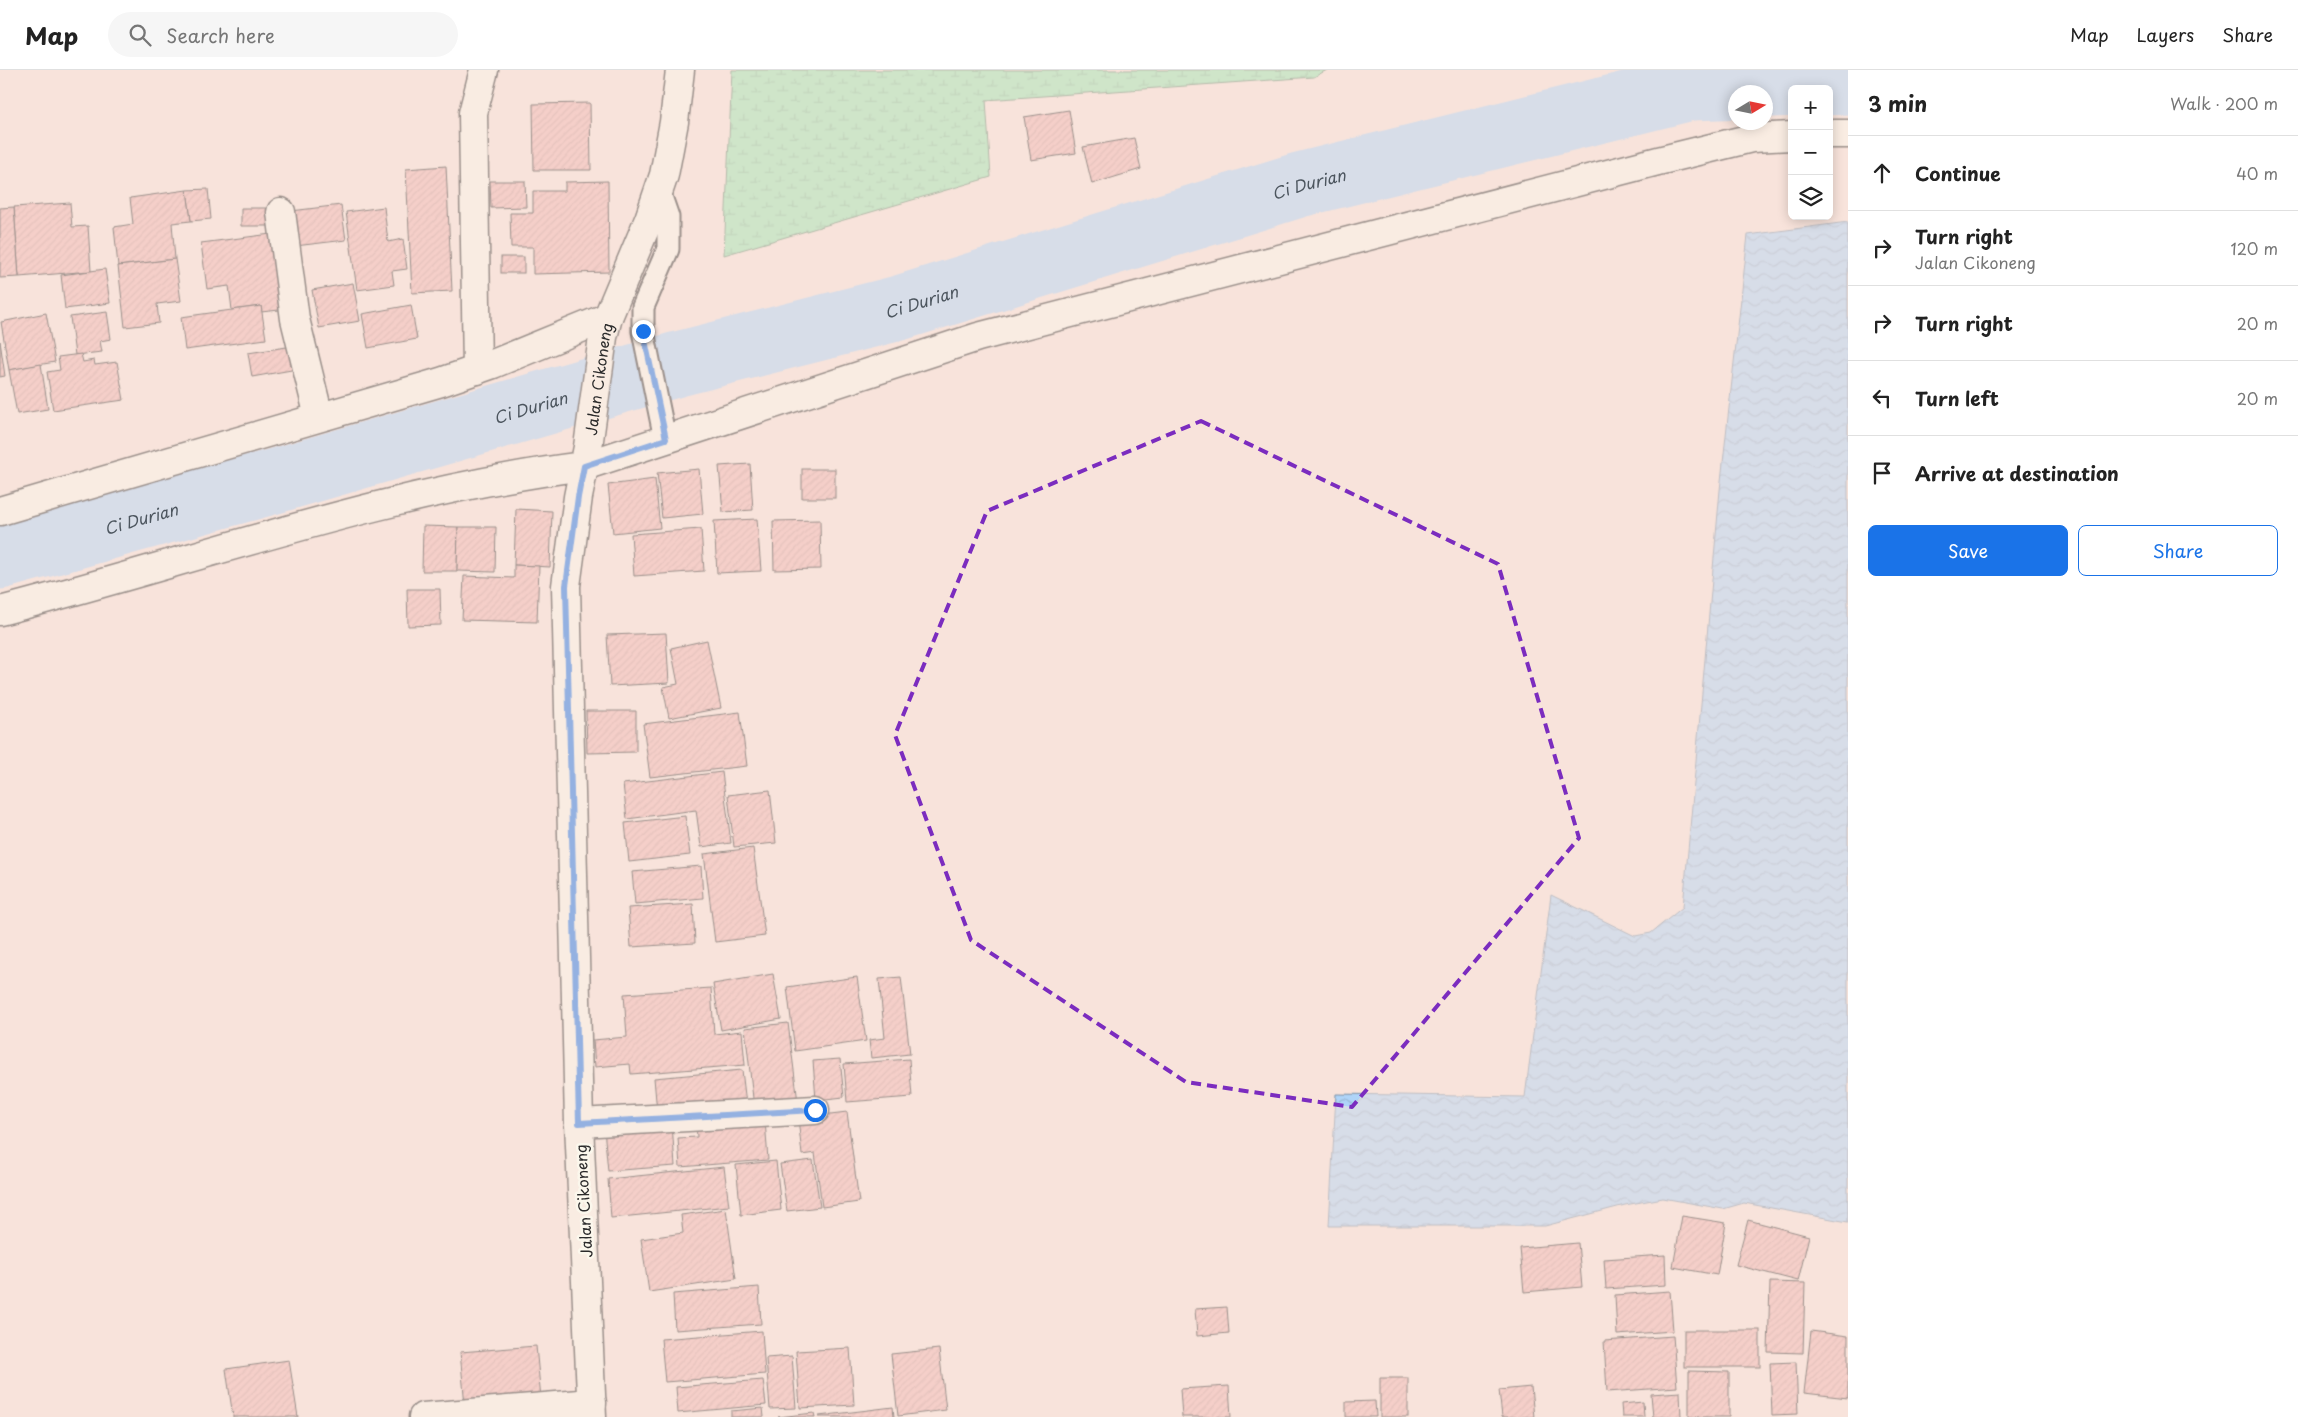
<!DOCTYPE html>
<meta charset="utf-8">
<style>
:root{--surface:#fff;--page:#f6f6f6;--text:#222;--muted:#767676;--line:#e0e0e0;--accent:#1a73e8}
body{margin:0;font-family:"Playpen Sans",sans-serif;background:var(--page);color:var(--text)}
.controls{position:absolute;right:15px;top:15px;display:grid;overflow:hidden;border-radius:8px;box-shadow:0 2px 12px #0003}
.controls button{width:45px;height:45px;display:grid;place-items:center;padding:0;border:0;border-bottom:1px solid var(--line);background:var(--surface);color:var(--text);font:25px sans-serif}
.compass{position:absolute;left:1728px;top:15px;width:45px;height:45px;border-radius:50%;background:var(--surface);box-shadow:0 2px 12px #0003;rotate:80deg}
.stop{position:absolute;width:15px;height:15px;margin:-11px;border:4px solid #1a73e8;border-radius:50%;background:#fff}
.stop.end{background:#1a73e8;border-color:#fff;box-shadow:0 1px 5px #0008}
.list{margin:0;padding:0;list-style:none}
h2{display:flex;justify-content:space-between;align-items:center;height:65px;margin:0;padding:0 20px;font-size:21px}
h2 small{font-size:16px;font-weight:400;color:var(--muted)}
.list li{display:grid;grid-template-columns:32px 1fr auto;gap:15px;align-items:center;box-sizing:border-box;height:75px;padding:0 20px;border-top:1px solid var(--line)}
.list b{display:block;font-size:19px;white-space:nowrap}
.list p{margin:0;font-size:16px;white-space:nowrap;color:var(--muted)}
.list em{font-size:16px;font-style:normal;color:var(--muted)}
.actions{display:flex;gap:10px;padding:15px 20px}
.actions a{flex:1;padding:11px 0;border:1px solid var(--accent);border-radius:8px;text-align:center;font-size:18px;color:var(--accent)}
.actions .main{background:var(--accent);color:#fff}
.icon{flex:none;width:28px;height:28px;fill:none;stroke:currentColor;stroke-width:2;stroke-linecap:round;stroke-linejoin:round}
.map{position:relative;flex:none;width:1848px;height:1347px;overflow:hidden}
header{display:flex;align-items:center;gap:30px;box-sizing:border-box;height:70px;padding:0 25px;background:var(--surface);border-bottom:1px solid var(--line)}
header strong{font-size:24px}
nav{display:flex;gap:28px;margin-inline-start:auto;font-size:18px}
.search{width:350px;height:45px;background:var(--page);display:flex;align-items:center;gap:12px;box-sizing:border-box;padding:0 18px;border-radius:28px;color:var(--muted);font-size:19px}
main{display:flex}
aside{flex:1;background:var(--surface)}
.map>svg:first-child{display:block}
.wetland{fill:url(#wetland-marsh);stroke:#648870}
.water{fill:url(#water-waves);stroke:#7a90a6}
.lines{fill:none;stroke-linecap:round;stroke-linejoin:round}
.river{stroke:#afd4f8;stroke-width:65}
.building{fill:url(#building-hatch);stroke:#2b2b2b}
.service-casing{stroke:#2b2b2b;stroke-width:25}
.minor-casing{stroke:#2b2b2b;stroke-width:31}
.tertiary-casing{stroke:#2b2b2b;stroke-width:31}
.service{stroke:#fbf7ec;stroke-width:21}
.minor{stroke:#fbf7ec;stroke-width:28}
.tertiary{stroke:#fbf7ec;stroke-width:28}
.route{stroke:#1a73e8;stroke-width:6}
.marked{fill:none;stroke:#7b2cbf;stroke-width:4;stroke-dasharray:10 6;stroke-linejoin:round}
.labels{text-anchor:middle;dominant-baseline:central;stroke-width:5;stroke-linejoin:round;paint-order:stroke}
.street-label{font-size:15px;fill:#2b2b2b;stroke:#fbf7ec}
.water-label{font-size:16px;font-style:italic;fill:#4c555e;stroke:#fbf7ec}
</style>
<header>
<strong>Map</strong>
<div class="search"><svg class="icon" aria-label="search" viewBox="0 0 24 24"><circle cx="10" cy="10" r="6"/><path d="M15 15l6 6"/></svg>Search here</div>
<nav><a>Map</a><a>Layers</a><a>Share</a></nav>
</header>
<main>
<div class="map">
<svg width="1848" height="1347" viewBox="0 0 1848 1347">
<defs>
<pattern id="wetland-marsh" width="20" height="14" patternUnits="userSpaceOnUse" patternTransform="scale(1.25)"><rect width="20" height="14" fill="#9de6b4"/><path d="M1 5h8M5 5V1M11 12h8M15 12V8" fill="none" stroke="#87c59b"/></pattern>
<pattern id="water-waves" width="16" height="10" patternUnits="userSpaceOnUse" patternTransform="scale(1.25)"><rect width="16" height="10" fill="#afd4f8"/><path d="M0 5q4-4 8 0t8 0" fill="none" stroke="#97b6d5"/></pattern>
<pattern id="building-hatch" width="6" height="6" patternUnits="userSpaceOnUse" patternTransform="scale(1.25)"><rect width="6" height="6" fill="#f1b5b3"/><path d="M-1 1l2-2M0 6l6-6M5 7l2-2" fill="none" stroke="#cf9c9a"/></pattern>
</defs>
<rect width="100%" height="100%" fill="#f8e3db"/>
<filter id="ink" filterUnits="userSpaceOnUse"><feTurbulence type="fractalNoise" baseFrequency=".02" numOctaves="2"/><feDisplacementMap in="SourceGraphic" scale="10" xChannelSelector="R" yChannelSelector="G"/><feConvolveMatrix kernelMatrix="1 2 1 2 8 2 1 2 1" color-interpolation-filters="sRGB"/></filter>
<g filter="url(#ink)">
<path class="wetland" d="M732,0H1327L1314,7L986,30L991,107L724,185Z"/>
<path class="water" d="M1848,152V1152L1744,1133L1723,1139L1663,1128L1625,1135L1545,1156H1329L1336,1024L1525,1027L1551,825L1635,866L1651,863L1683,837L1720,420L1748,165Z"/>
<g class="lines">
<path class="river" id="s1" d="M0,487L275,411L678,294L899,238L1299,115L1691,18L1848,12"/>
</g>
<g class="building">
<path d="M590,33L591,100H534L533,34Z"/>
<path d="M1069,40L1076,83L1031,90L1024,47Z"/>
<path d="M1134,68L1141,99L1092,114L1083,77Z"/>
<path d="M446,96L452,221L412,223L406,99Z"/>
<path d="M490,111H525L526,137L491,138Z"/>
<path d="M608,111L609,202L533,204V177H511L510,143H533V121H565V112Z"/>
<path d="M208,119L211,149L191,151L187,120Z"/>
<path d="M187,120L191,151L172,153L175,189L118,196L114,157L133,154L130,128Z"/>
<path d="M70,133L72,157L88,156L91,201L19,207L14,137Z"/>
<path d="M341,135L346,170L295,176L291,141Z"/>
<path d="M14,137L19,207L0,208V138Z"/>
<path d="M384,137L388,172L403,169L407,199L392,201L394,215L357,220L346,142Z"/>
<path d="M241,138H269L270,156H241Z"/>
<path d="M279,163L288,239L261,242V236L232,240L229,216L207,219L201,173Z"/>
<rect x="501" y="187" width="23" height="16"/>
<path d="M175,189L181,231L157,234L159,253L125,257L118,196Z"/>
<path d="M105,199L110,233L65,239L61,205Z"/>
<path d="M353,213L360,251L319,258L312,220Z"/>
<path d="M411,235L417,269L368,278L362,244Z"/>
<path d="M261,236L266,269L185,280L181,247Z"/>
<path d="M107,242L111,269L100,271L102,282L75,285L70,247Z"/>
<path d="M46,243L55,292L9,300L1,252Z"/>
<path d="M0,271L5,306L0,307Z"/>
<path d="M293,276L297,299L252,307L248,283Z"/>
<path d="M81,284L83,292L94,290L95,295L117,292L124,330L53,340L47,302L60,300L58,287Z"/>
<path d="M41,294L48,339L17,344L9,300Z"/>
<path d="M750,394L753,440L723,442L719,396Z"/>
<path d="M699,399L703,444L662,448L657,403Z"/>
<rect x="802" y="399" width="33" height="29"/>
<path d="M655,409L660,458L613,463L608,415Z"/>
<path d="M516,439L552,441L550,497L514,495Z"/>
<path d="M757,449L761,501L717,503L714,451Z"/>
<path d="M820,450L821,499L774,500L773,451Z"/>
<path d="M423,456L458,457L457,501H422Z"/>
<path d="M458,457H496L495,502L457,501Z"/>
<path d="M701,459L704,501L634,506L631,464Z"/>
<path d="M514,495L539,496L537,552L462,550L464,506L514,508Z"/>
<path d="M407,519H440L441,555L408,556Z"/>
<path d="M666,563L669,613L610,616L607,565Z"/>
<path d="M707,570L721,638L669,648L663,617L678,614L671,578Z"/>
<path d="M586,641H636V682L587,683Z"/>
<path d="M740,642L747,696L650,707L643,654Z"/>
<path d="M722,702L731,773L701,777L696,740L627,749L623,714Z"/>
<path d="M770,720L776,773L734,777L728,725Z"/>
<path d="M685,746L690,785L629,792L625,753Z"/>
<path d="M753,778L765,866L715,872L704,784Z"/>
<path d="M701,796L703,828L635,834L632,802Z"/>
<path d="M693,834L695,873L631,877L628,838Z"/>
<path d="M773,904L781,949L721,960L713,914Z"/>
<path d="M857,907L866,971L795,981L787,917Z"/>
<path d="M901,907L910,984L871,988L869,970L885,968L879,909Z"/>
<path d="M711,918L714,964L742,961L745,995L631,1004L630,994L595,997L593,970L627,967L624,924Z"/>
<path d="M788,953L798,1032L754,1037L745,958Z"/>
<path d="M840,989L844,1027L816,1030L813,991Z"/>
<path d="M909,989L912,1027L847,1032L844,994Z"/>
<path d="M742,1000L746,1034L657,1042L654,1008Z"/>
<path d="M847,1042L859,1132L822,1137L815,1083L802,1085L798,1048Z"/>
<path d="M765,1050L768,1090L680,1097L678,1068L697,1067L696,1055Z"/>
<path d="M672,1054L675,1096L608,1101L604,1059Z"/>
<path d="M813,1090L820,1137L787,1141L780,1094Z"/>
<path d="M776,1091L781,1140L741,1145L736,1095Z"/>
<path d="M724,1097L729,1136L611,1148L608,1109Z"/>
<path d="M726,1139L736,1209L649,1222L641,1169L683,1163L681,1145Z"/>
<path d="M1682,1146L1726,1153L1717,1205L1673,1197Z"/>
<path d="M1748,1150L1809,1166L1798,1211L1736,1195Z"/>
<path d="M1578,1173L1582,1217L1524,1222L1520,1178Z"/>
<path d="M1665,1185L1666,1215L1606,1219L1604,1189Z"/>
<path d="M1770,1212L1805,1213L1803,1283L1768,1282Z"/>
<path d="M759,1217L761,1254L675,1260L673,1224Z"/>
<path d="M1670,1221L1673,1261L1617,1265L1615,1225Z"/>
<path d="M1227,1237L1229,1263L1197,1266L1195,1239Z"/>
<rect x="1684" y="1260" width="76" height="37"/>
<path d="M762,1261L765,1304L665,1312L661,1269Z"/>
<path d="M1811,1261L1848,1266V1328L1804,1323Z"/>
<path d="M1673,1266L1677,1317L1607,1322L1604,1271Z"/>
<path d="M536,1276L541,1328L465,1335L460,1282Z"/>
<path d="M850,1278L854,1335L800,1338L796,1281Z"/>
<path d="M939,1279L946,1340L898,1346L891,1284Z"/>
<path d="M792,1286L796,1338L770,1339L766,1288Z"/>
<path d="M289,1290L298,1347H233L226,1299Z"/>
<path d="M1796,1292L1798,1344L1772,1345L1770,1293Z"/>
<path d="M1689,1301L1729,1302V1347H1689Z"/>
<rect x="1380" y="1308" width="28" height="39"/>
<path d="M763,1310L766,1335L678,1343L676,1317Z"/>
<path d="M1229,1316L1231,1347H1182L1180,1319Z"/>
<path d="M1531,1317L1534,1347H1502L1499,1320Z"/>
<path d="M1680,1322L1681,1347H1653L1651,1324Z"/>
<path d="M1375,1331L1376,1347H1346V1332Z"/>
<path d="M1643,1332L1644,1347H1622L1621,1334Z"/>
<path d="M893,1337L894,1347H819V1346Z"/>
<path d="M763,1338L764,1347H731V1341Z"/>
<path d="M814,1343L815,1347H778Z"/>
</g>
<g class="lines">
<g class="service-casing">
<path id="service" d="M659,121L668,147V179L643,237V261L665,369"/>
</g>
<g class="minor-casing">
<g id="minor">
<path d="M1829,64H1848"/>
<path d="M281,142L295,249L319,347"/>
<path d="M477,300L473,43L484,0"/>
<path d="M0,441L441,312L493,294L608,247"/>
<path d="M0,541C194,491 385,421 584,396L978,267L1658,91L1752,68L1792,66"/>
<path d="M579,1053L815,1040"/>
<path d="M423,1347L592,1333"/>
</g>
</g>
<g class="tertiary-casing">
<g id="tertiary">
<path id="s2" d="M592,1347L579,1053L566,516L578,427L588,377L603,267L608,247L649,149L664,105L674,52L680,0"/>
</g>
</g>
<use href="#service" class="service"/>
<use href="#minor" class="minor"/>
<use href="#tertiary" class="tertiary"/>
</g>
</g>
<g class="lines" filter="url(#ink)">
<path class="route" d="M643,261L666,369L584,396L578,427L566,516L579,1053L815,1040"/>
</g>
<path d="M0 0H1848V1347H0ZM1201,351L1498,494L1579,768L1352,1037L1186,1012L971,870L895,665L987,441Z" fill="#f8e3db" fill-opacity=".55" fill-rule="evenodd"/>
<path class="marked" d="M1201,351L1498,494L1579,768L1352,1037L1186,1012L971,870L895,665L987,441Z"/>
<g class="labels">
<g class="street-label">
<text stroke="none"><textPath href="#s2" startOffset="1041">Jalan Cikoneng</textPath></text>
<text transform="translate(583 1131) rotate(-93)">Jalan Cikoneng</text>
</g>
<g class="water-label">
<text stroke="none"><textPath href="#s1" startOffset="1361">Ci Durian</textPath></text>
<text stroke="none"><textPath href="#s1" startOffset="956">Ci Durian</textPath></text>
<text stroke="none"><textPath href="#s1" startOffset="551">Ci Durian</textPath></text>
<text stroke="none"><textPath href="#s1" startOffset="146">Ci Durian</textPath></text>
</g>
</g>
</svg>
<div class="controls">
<button>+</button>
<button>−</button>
<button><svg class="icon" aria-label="layers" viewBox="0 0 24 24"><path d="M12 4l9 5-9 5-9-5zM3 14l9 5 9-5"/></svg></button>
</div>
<svg class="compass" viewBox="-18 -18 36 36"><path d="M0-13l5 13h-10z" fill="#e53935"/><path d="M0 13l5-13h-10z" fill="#767676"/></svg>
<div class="stop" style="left:815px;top:1040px"></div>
<div class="stop end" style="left:643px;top:261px"></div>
</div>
<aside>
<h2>3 min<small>Walk · 200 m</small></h2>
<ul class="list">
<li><svg class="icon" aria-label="ahead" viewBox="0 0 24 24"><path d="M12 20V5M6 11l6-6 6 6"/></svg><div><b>Continue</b></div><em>40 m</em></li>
<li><svg class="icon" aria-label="right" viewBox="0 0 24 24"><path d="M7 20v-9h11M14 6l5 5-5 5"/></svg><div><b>Turn right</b><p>Jalan Cikoneng</p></div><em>120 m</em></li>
<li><svg class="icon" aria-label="right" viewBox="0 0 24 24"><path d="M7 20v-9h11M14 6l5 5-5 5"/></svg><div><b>Turn right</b></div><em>20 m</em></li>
<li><svg class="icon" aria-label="left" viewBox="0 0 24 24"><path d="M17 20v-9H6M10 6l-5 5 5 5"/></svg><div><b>Turn left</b></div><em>20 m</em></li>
<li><svg class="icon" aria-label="arrive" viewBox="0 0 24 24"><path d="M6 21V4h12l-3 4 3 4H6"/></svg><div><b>Arrive at destination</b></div></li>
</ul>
<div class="actions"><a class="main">Save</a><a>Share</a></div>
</aside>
</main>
